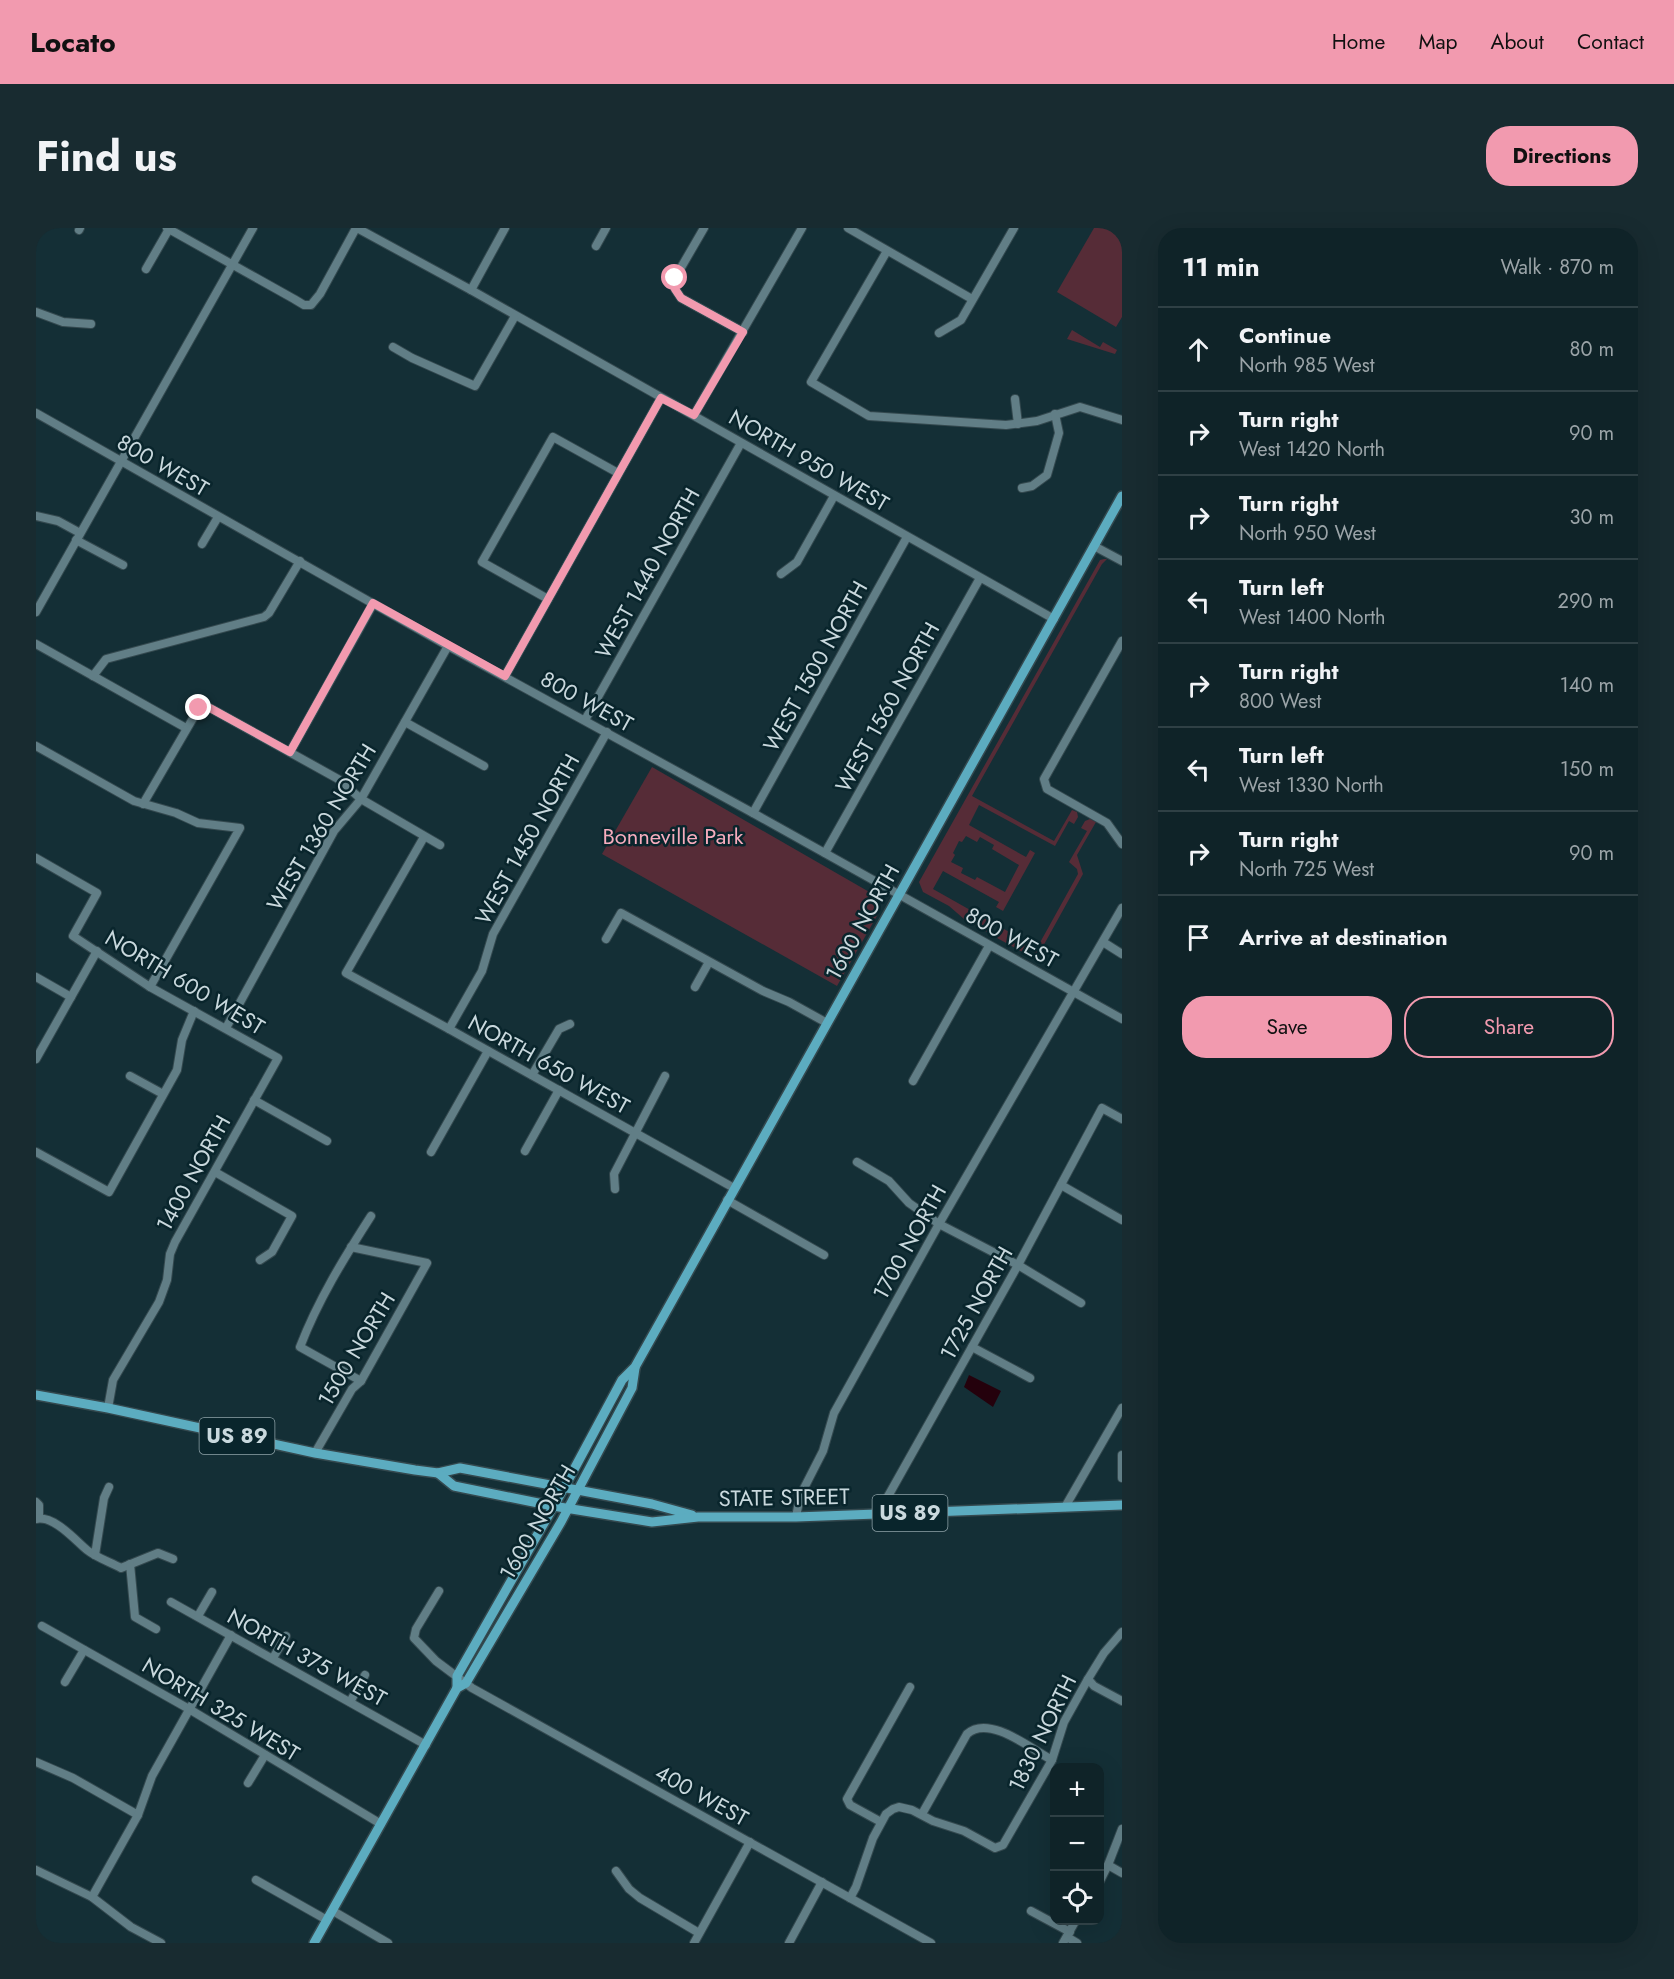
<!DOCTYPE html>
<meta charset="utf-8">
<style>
:root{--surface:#0f2328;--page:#182b30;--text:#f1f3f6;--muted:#9ba4a8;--line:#2f4045;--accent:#f29aaf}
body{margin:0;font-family:Jost,sans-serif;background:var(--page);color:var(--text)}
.controls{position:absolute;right:18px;bottom:18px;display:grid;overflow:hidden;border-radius:12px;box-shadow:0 6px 24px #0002}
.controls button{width:54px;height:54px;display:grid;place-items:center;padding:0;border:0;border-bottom:2px solid var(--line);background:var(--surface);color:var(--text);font:30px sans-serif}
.stop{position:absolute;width:18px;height:18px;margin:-14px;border:4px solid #f29aaf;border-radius:50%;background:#fff}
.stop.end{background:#f29aaf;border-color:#fff;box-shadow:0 2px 6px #0008}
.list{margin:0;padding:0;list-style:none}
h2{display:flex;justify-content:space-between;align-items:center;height:78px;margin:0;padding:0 24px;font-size:26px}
h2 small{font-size:20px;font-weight:400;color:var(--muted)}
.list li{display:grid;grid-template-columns:39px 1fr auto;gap:18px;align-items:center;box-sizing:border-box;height:84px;padding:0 24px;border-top:2px solid var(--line)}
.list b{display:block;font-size:22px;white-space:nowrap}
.list p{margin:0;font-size:20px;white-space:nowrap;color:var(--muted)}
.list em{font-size:20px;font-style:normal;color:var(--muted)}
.actions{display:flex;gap:12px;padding:18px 24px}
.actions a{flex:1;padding:14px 0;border:2px solid var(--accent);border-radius:24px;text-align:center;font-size:21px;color:var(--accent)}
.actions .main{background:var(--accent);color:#111}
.icon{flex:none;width:33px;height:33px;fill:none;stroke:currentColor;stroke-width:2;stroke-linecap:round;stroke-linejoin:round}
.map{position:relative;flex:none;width:1086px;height:1715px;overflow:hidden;border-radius:24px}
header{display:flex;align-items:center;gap:36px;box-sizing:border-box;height:84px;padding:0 30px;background:var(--accent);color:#111}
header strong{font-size:28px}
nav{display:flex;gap:33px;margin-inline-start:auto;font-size:21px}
.intro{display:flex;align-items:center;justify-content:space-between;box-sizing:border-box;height:144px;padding:0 36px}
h1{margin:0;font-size:42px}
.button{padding:15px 27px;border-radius:24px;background:var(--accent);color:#111;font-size:21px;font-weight:700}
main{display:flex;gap:36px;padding:0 36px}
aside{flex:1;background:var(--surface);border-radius:24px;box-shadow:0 6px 24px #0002}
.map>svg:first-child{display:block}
.green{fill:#562c37;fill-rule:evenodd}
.water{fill:#24010c}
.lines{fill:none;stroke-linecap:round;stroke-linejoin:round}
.minor-casing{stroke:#34494f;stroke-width:10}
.major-casing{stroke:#34494f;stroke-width:12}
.minor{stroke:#617e86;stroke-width:8}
.major{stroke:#5cacc0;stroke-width:9}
.route{stroke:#f29aaf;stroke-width:8}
.labels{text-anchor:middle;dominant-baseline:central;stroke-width:5;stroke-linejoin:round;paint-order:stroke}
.shield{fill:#09252c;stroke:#8fa2a8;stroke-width:1.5}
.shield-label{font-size:21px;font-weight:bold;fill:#c9d8dd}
.street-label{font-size:22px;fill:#c9d8dd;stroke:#09252c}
.park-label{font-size:22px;fill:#f6acbd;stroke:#09252c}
</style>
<header>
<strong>Locato</strong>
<nav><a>Home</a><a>Map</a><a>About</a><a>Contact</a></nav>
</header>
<div class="intro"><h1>Find us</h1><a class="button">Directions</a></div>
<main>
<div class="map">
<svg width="1086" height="1715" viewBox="0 0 1086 1715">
<rect width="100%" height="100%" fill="#142f36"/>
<g class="green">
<path d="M1058,0H1078L1086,12V89L1080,99L1021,64Z"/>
<path d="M1036,102L1064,119L1067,114L1081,122L1079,126L1031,111Z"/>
<path d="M1068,331H1071L1066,336L936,568L1018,613L1036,582L1041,584L1042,589L1038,596L1033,593L1019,618L943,577L933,597L990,629L994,622L999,625L967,683L960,679L963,674L907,643L897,661L959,696L953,705L928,691L913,678L887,664L883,654L1064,332ZM930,608L941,614L944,609L958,617L956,621L983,637L969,664L941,649L939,652L925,645L927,640L915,634L919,627L917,625L923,613L926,614Z"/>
<path d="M616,539L842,669L844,677L842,686L801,758L566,626Z"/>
<path d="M1054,591L1060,594L1041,627L1047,646L1000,731L996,729L1042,646L1041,641L1033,634L1051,603L1045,600L1049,593Z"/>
<path d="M966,700L995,716L990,726L961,710Z"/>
</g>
<path class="water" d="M933,1147L965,1163L957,1179L928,1159Z"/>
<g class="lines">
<g class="minor-casing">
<g id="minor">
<path d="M131,0L258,71L268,77H275L284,66L320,0"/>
<path d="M321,0L435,62L1018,391"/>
<path d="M668,0L639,50V61L645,70L707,104"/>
<path d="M812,0L936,71"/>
<path d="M1085,0L1086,1"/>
<path d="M43,2L44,0"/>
<path d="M560,18L570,0"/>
<path d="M851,23L775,154L833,188L970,197L1001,193L1044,179L1086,192"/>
<path d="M110,41L133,1"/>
<path d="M435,62L469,0"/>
<path d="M0,84L27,94L55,96"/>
<path d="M903,105L925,92L978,0"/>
<path d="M357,119L376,130L439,158L479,88"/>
<path d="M979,171L982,196"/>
<path d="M0,185L412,418L717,585L1086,791"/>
<path d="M658,187L766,0"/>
<path d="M986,260L996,258L1011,247L1023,205L1019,186"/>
<path d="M0,288L22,293L44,305"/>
<path d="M40,312L87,337"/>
<path d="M166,316L182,289"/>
<path d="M1058,318L1086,333"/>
<path d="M745,346L761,334L798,268"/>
<path d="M512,371L446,334L517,209L582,245"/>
<path d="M0,384L217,0"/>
<path d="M1086,413L1008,551L1011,561L1071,595L1086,616"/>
<path d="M0,416L150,500"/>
<path d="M57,448L70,431L228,389L233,385L264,333"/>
<path d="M469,448L625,170"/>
<path d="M549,492L705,215"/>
<path d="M369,494L448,538"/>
<path d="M0,518L98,573L140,585L162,595L204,600L114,759"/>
<path d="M254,524L337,376"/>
<path d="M107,576L163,480H174L302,551L325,571L404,617"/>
<path d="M717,585L871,309"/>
<path d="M388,609L310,745L413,801L698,960"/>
<path d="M789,625L944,350"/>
<path d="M0,630L61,665L37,708L114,759L242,830L139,1014L134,1026L131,1052L123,1074L77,1152L72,1180"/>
<path d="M570,711L585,685L727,763L753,774L791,795"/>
<path d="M1067,714L1086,726"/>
<path d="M0,749L35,769"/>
<path d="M659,759L673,734"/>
<path d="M190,800L298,603L325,571L412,418"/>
<path d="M413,801L446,743L457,706L571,504"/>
<path d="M0,831L61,723"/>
<path d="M496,847L523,801L534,796"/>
<path d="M94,848L127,866"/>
<path d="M877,853L953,718"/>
<path d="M218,872L291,913"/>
<path d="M489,923L523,862"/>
<path d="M0,924L73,964L141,842L146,812L158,783"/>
<path d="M395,924L452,823"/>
<path d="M821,934L853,953L873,975L903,996L982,1037L1045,1075"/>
<path d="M179,944L256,988L236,1024L224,1032"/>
<path d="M1025,957L1086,992"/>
<path d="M579,961L578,946L629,848"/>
<path d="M691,972L788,1027"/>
<path d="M936,1119L994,1150"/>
<path d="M325,1153L264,1119C282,1072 308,1030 335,988"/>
<path d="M279,1225L316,1161L325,1153L391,1035L315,1019"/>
<path d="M1086,1227V1250"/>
<path d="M0,1274L3,1277V1290"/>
<path d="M1029,1279L1086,1180"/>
<path d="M842,1286L982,1037L1066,880L1086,891"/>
<path d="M760,1289L764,1268L787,1223L798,1185L903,996L1086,680"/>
<path d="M0,1291C18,1287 39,1312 51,1322C61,1330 74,1334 85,1340L122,1325L137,1331"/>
<path d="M59,1327L68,1270L73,1259"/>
<path d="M94,1336L99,1389L120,1401"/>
<path d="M403,1363L380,1401L378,1410L400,1433L436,1460L895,1715"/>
<path d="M135,1374L390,1517"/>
<path d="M162,1388L176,1364"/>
<path d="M6,1398L153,1481L345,1596"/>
<path d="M237,1430L250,1408"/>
<path d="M1052,1451L1058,1458L1086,1473"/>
<path d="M29,1454L48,1422"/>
<path d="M314,1474L329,1447"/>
<path d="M0,1534L37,1550L102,1587"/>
<path d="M212,1555L229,1527"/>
<path d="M886,1586L931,1506C953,1486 995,1521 1016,1532"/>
<path d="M845,1594L814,1577L811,1571L874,1459"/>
<path d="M1072,1637L1086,1645"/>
<path d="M0,1642L56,1669L95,1699L125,1715"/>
<path d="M580,1643L593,1661L604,1670L663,1705"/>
<path d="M220,1652L291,1692"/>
<path d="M1064,1653L1072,1637L1086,1601"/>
<path d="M56,1669L102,1587L116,1548L195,1407"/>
<path d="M814,1670L820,1659L837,1610L850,1586L857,1581L863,1579L876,1582L897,1593L928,1603L959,1620L967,1617L1016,1532L1028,1494L1052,1451L1068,1425L1086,1404"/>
<path d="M297,1683L352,1715"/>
<path d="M995,1683L1034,1704"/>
<path d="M1031,1709L1041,1715"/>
<path d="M658,1715L714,1614"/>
<path d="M753,1715L786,1654"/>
<path d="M1027,1715L1040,1692"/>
</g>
</g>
<g class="major-casing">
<g id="major">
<path d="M0,1167L72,1180L279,1225L379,1242L402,1245L424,1240L616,1276L656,1287"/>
<path d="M402,1245L418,1258L517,1278L616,1294L662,1289H760L1086,1277"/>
<path d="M421,1460V1448L528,1260L586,1152L599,1139L1086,268"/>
<path d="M278,1715L421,1460L430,1455L525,1294L596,1160L599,1140"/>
</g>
</g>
<use href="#minor" class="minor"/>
<use href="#major" class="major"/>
</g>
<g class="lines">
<path class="route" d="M163,480H174L254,524L337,375L469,448L625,170L658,187L707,104L645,70L639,61V50"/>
</g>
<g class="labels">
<g class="shield">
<rect x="163.5" y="1190" width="75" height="36" rx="4.5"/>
<rect x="836.5" y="1267" width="75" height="36" rx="4.5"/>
</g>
<g class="shield-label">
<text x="201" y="1208">US 89</text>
<text x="874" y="1285">US 89</text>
</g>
<g class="street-label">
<text transform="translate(773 232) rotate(30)">NORTH 950 WEST</text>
<text transform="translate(127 237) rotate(30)">800 WEST</text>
<text transform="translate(611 345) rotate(-61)">WEST 1440 NORTH</text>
<text transform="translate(779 438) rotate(-61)">WEST 1500 NORTH</text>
<text transform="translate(551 473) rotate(29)">800 WEST</text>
<text transform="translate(851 479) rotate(-61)">WEST 1560 NORTH</text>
<text transform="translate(285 599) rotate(-59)">WEST 1360 NORTH</text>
<text transform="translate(491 611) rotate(-61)">WEST 1450 NORTH</text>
<text transform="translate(826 694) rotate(-61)">1600 NORTH</text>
<text transform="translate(976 709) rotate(29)">800 WEST</text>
<text transform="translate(149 754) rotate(31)">NORTH 600 WEST</text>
<text transform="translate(513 836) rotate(29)">NORTH 650 WEST</text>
<text transform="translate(157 945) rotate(-61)">1400 NORTH</text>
<text transform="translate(873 1014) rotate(-61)">1700 NORTH</text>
<text transform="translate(940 1075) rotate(-61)">1725 NORTH</text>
<text transform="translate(320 1121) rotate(-59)">1500 NORTH</text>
<text transform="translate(748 1269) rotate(-1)">STATE STREET</text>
<text transform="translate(501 1294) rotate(-60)">1600 NORTH</text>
<text transform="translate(271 1429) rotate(29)">NORTH 375 WEST</text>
<text transform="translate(185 1481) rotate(31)">NORTH 325 WEST</text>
<text transform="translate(1006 1505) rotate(-64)">1830 NORTH</text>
<text transform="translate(666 1567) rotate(29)">400 WEST</text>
</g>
<g class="park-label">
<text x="637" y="608">Bonneville Park</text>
</g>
</g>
</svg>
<div class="controls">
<button>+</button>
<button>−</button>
<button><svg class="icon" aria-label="locate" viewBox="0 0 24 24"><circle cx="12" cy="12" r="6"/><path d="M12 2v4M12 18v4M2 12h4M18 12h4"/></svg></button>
</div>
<div class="stop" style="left:639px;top:50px"></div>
<div class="stop end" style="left:163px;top:480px"></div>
</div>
<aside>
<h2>11 min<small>Walk · 870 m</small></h2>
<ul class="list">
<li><svg class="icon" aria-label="ahead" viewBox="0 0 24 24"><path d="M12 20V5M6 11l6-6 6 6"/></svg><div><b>Continue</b><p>North 985 West</p></div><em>80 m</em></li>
<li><svg class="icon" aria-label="right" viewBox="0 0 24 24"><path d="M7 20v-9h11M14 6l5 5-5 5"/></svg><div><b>Turn right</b><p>West 1420 North</p></div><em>90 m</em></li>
<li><svg class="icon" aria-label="right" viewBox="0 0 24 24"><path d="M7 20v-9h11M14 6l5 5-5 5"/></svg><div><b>Turn right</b><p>North 950 West</p></div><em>30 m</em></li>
<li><svg class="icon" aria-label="left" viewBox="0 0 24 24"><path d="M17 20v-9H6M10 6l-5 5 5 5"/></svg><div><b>Turn left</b><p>West 1400 North</p></div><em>290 m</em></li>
<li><svg class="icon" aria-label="right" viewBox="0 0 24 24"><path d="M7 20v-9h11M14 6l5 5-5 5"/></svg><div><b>Turn right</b><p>800 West</p></div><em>140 m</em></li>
<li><svg class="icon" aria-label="left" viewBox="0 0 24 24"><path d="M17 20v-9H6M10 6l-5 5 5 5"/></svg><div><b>Turn left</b><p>West 1330 North</p></div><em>150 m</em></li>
<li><svg class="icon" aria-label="right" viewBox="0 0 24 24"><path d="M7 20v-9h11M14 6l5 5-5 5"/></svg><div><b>Turn right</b><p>North 725 West</p></div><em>90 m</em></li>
<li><svg class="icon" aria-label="arrive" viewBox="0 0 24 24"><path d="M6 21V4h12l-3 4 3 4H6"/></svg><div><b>Arrive at destination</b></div></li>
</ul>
<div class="actions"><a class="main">Save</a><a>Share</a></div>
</aside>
</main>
